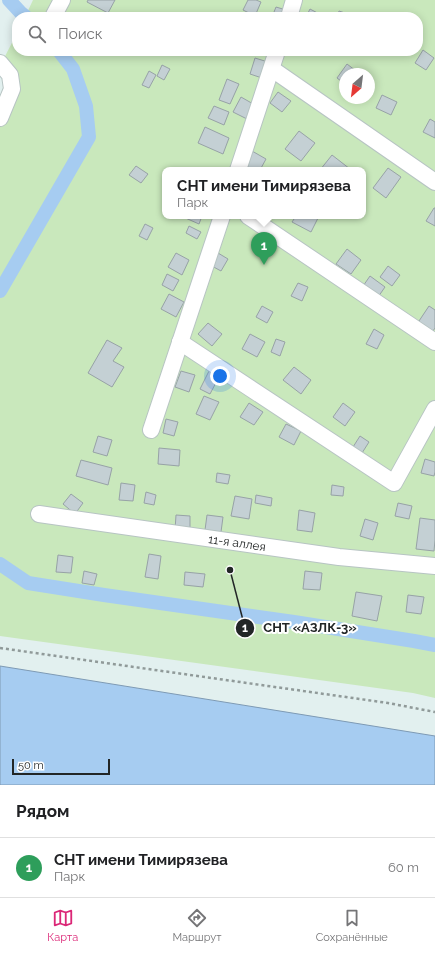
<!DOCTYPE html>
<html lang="ru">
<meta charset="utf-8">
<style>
:root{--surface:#fff;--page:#f2f2f2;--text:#202124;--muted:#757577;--line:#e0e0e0;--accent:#db2777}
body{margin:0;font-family:Raleway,sans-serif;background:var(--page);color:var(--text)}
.compass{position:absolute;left:339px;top:68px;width:36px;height:36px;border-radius:50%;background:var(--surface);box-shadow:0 2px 10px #0003;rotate:208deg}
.scale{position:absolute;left:12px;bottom:10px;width:98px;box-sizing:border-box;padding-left:4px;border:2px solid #222626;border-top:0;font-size:11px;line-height:14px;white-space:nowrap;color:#222626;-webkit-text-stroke:3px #fff;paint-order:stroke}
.you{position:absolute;left:220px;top:376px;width:14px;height:14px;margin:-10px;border:3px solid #fff;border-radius:50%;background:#1a73e8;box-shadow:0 0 0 6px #1a73e833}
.badge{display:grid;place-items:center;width:26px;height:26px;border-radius:50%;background:var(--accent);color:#fff;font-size:13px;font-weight:700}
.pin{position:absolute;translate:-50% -33px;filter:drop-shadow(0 1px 2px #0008)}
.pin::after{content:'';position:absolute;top:21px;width:14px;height:12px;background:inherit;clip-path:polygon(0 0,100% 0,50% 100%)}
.popup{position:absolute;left:162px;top:167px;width:204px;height:52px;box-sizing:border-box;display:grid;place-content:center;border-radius:8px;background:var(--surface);filter:drop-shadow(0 1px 3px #0005);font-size:13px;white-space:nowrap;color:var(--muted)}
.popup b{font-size:15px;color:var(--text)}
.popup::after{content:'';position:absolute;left:50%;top:100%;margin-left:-8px;border:8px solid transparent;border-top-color:var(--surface)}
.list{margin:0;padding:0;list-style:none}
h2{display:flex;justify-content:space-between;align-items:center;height:52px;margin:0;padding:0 16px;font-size:17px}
h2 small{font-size:13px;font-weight:400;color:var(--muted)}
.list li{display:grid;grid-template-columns:26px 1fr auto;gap:12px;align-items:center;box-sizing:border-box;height:60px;padding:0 16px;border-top:1px solid var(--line)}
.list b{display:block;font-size:15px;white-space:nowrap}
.list p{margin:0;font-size:13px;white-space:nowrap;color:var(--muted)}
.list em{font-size:13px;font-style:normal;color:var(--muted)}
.icon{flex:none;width:22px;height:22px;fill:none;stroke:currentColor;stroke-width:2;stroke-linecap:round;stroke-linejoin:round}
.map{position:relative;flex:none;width:435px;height:785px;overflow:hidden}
.search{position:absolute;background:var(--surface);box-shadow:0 2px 10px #0003;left:12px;right:12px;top:12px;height:44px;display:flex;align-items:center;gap:10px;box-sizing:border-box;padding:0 14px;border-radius:16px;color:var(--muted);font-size:15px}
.sheet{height:112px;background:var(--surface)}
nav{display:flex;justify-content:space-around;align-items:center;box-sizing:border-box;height:56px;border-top:1px solid var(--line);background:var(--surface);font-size:11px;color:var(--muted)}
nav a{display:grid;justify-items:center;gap:2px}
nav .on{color:var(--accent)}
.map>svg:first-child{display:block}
.green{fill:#c9e8bc;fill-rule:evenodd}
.water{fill:#a6ccf1;stroke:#7e9ab4}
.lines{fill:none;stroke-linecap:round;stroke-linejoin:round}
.canal{stroke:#a6ccf1;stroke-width:14}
.building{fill:#c4d0d4;stroke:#97a2a6}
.minor-casing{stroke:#b7c4c3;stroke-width:18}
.path{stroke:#909a99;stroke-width:2.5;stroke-dasharray:3 3;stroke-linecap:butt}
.minor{stroke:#fff;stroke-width:16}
.labels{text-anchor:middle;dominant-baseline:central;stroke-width:4;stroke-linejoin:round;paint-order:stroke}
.street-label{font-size:12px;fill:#222626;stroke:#fff}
.leader{fill:none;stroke:#222626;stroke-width:1.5}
.callout-dot{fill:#222626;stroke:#fff;stroke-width:1.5}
.mark-label{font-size:12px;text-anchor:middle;font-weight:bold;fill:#fff}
.callout-label{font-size:13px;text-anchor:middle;font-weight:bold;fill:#222626;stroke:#fff;stroke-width:4;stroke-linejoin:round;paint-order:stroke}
</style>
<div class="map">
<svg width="435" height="785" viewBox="0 0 435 785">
<rect width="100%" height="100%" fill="#e2f0ef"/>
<path class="green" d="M33,0H435V698L413,693L0,636V116L19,83L1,64L17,33V51H418V17H25ZM345,74H369V98H345ZM165,170H363V216H165Z"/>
<path class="water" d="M0,666L435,736V785H0Z"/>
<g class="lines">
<g class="canal">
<path d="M9,0L21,13L26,17"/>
<path d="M0,291L89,137L86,106L73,69L59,51"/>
<path d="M0,564L28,583L104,595L294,622L414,641L435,645"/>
</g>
</g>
<g class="building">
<path d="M88,0H115L108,13L87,2Z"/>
<path d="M248,0H256L261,2L255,16L243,10Z"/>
<path d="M276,7L286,10L284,17H272Z"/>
<path d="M310,9L325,17H306Z"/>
<path d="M339,11L357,17H337Z"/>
<path d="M423,50L434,58L426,70L415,63Z"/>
<path d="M255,58L268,62L262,78L250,74Z"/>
<path d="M347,64L360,74H345V84L337,78Z"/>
<path d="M162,65L170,69L164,80L157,76Z"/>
<path d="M149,71L156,75L149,88L142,85Z"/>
<path d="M227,79L239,84L230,104L219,100Z"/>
<path d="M278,92L291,101L282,112L270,103Z"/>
<path d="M382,95L397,102L391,115L376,108Z"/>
<path d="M241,97L255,105L247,119L233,112Z"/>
<path d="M214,106L229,112L224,125L208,118Z"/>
<path d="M430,119L435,122V138L423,132Z"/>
<path d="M205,127L229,138L223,154L198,143Z"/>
<path d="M299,131L315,143L301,161L285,149Z"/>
<path d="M252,151L266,159L260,170H245Z"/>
<path d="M332,155L350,169L349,170H320Z"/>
<path d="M136,166L148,174L141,183L129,175Z"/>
<path d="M388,168L401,177L386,198L373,188Z"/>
<path d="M434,208H435V226L426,221Z"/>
<path d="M181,216H202L199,224Z"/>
<path d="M296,216H319L311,232L292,222Z"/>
<path d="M145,224L153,228L147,240L139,236Z"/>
<path d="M189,226L201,232L197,239L186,233Z"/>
<path d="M347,249L361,260L351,274L336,264Z"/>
<path d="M176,253L189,260L182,275L168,267Z"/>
<path d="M218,253L228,259L221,271L210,265Z"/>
<path d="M388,266L400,275L392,286L380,277Z"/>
<path d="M167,274L179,280L173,291L162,285Z"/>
<path d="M370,276L385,287L376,300L361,289Z"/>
<path d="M298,283L308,287L302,301L291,296Z"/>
<path d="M169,294L184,302L176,317L161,309Z"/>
<path d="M262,306L273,312L267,323L256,317Z"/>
<path d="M429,306L435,310V328L429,337L415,327Z"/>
<path d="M208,323L222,334L212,346L198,334Z"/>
<path d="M374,329L384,335L377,349L366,344Z"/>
<path d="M250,334L265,342L257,357L242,349Z"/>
<path d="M276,339L285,342L280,356L271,352Z"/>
<path d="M107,340L122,348L113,361L124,367L112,387L88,373Z"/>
<path d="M294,367L311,380L301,394L283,380Z"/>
<path d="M210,369L220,375L210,394L200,389Z"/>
<path d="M181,371L195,375L189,392L175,387Z"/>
<path d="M204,396L219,402L210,420L196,414Z"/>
<path d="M249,403L263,412L254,425L240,417Z"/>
<path d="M343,403L355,412L345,426L333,417Z"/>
<path d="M166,419L178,422L174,436L163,433Z"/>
<path d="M286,424L301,431L294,445L279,437Z"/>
<path d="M98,436L112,440L107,456L93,452Z"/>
<path d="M360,436L369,442L362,453L353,447Z"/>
<path d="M159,448L180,450L179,466L158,464Z"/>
<path d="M425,459L435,462V472L434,476L421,473Z"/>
<path d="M81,460L112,468L108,485L76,476Z"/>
<path d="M217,473L230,475L228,484L216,482Z"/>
<path d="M121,483L135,485L133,501L119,500Z"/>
<path d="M332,485L344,487L343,496L331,495Z"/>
<path d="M146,492L156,495L154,505L144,503Z"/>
<path d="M71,494L83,503L75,514L63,504Z"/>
<path d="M256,495L272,498L271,506L255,503Z"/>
<path d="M235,496L252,499L249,519L231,516Z"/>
<path d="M398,503L412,506L409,519L395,516Z"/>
<path d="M299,510L315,513L312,532L297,530Z"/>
<path d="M176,515L190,516V530H175Z"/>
<path d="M207,515L223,517L221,532L205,530Z"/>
<path d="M420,518L435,520V540L434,551L416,549Z"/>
<path d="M365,519L378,523L373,540L360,536Z"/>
<path d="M149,554L161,556L158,579L145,577Z"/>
<path d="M58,555L73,557L71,573L56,572Z"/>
<path d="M84,571L97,574L94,585L82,583Z"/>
<path d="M305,571L322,573L320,590L303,589Z"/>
<path d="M185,572L205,574L203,587L184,585Z"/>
<path d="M356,592L382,596L377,621L352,616Z"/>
<path d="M408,595L424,597L421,614L406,612Z"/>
</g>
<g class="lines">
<g class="minor-casing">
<g id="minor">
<path d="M54,15L62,0"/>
<path d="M289,17L294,0"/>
<path d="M0,63L10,75L12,89L0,118"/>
<path d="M272,69L435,182"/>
<path d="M238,170L277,51"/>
<path d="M248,216L435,342"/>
<path d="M180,342L394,483L435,409"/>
<path d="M151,430L222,216"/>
<path d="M39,514L339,557L435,566"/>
</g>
</g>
<path class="path" d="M0,648L388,703L435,712"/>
<use href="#minor" class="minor"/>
</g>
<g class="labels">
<g class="street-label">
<text transform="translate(237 543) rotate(8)">11-я аллея</text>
</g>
</g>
<path class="leader" d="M230 570L245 628"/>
<g class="callout-dot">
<circle cx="230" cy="570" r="4"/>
<circle cx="245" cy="628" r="10"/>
</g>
<g class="mark-label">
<text x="245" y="632">1</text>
</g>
<g class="callout-label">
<text x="310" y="632">СНТ «АЗЛК-3»</text>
</g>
</svg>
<svg class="compass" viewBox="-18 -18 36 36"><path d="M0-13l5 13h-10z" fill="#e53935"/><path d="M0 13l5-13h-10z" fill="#757577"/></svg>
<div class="scale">50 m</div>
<div class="you"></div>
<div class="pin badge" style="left:264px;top:265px;background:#2e9e5b">1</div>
<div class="popup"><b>СНТ имени Тимирязева</b>Парк</div>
<div class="search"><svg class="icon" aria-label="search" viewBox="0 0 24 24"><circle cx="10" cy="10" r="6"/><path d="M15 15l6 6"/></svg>Поиск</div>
</div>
<section class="sheet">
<h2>Рядом<small></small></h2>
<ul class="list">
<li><span class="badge" style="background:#2e9e5b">1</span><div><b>СНТ имени Тимирязева</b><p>Парк</p></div><em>60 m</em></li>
</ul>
</section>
<nav>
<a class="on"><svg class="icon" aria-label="map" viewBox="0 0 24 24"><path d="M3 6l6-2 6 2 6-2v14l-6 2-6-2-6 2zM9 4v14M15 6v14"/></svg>Карта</a>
<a><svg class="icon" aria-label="directions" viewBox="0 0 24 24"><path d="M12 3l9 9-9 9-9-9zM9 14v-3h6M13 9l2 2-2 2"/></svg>Маршрут</a>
<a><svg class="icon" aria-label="saved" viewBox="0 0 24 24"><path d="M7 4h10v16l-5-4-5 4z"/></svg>Сохранённые</a>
</nav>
